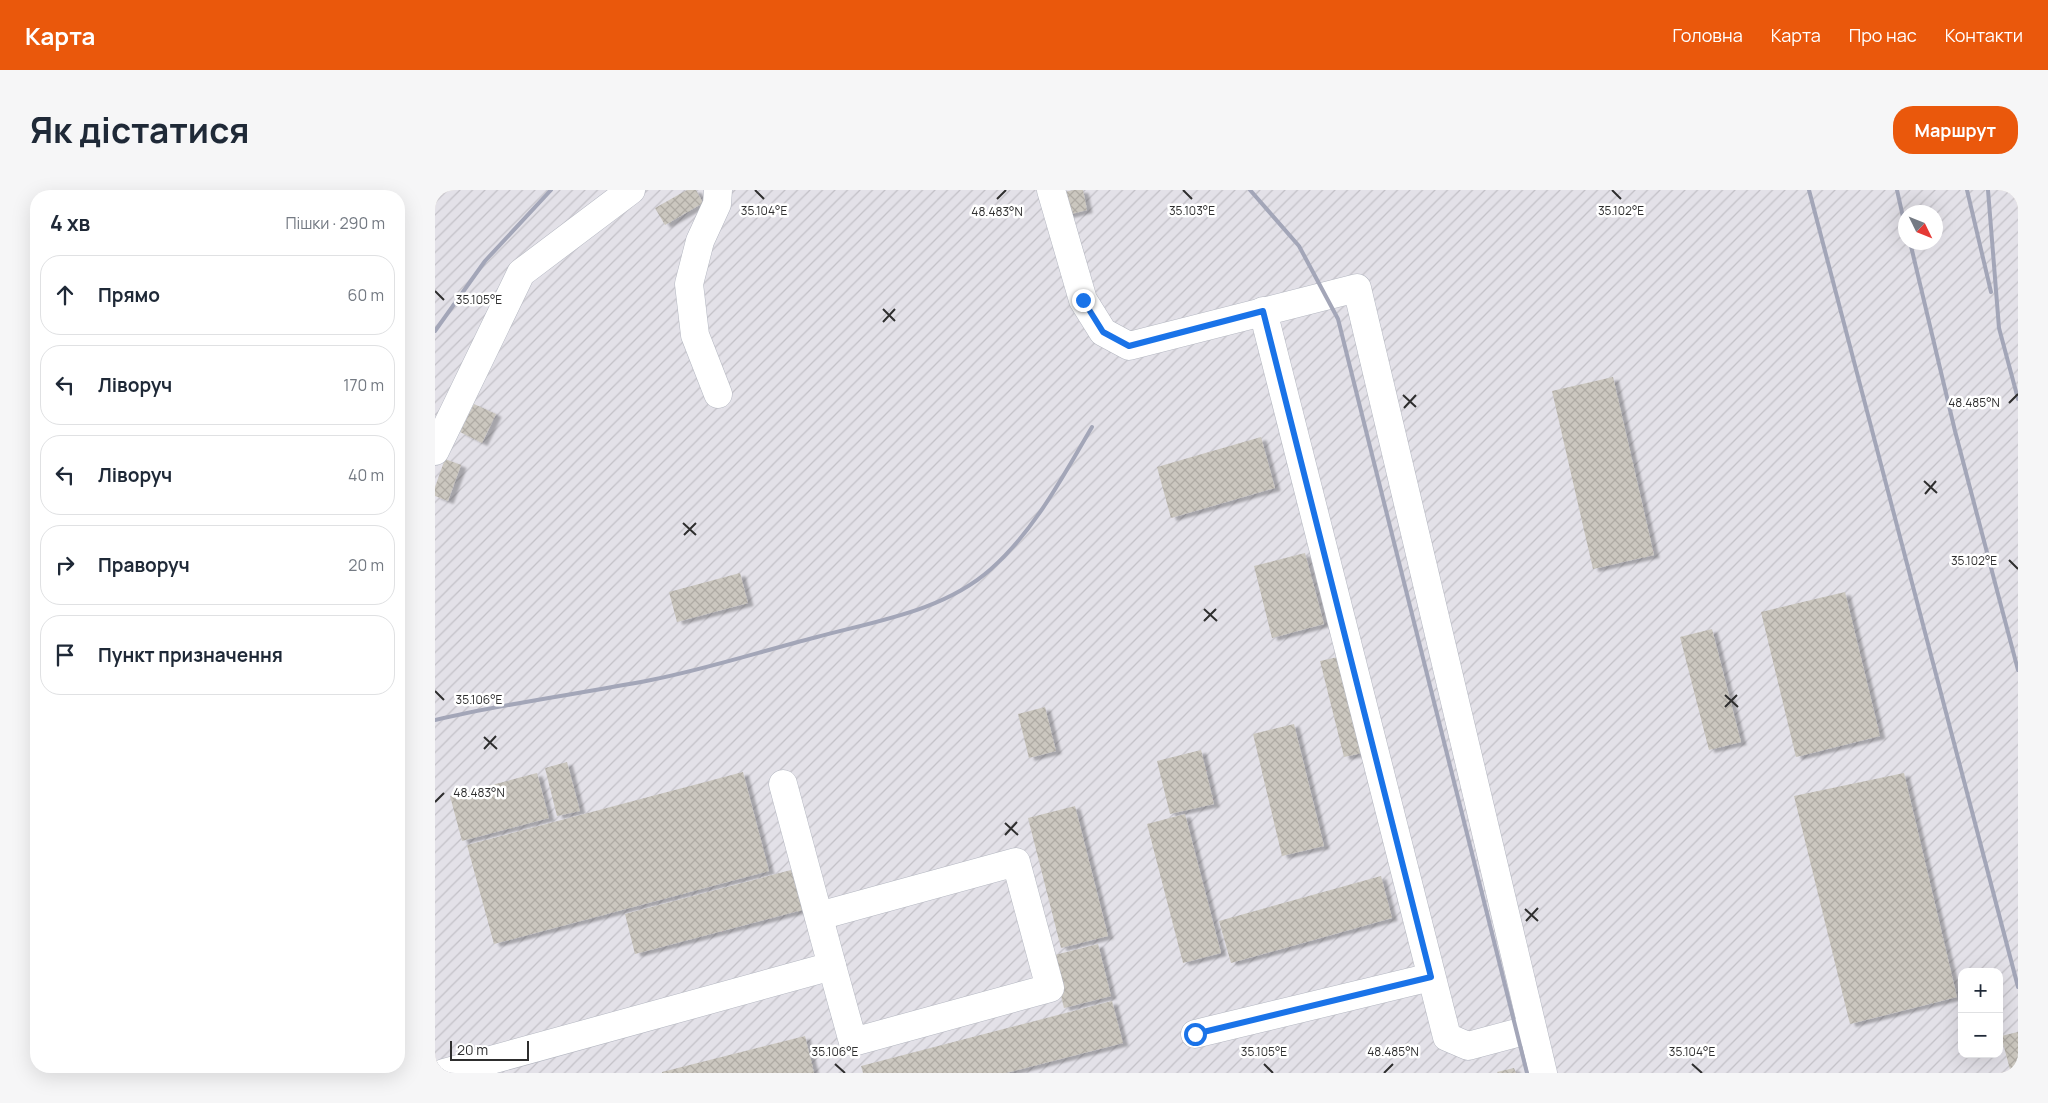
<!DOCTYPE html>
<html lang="uk">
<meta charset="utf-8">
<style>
:root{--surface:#fff;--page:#f6f6f7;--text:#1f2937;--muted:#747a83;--line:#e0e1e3;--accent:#ea580c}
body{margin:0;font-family:Manrope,sans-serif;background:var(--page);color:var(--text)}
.controls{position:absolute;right:15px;bottom:15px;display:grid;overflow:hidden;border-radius:10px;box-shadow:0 5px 20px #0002}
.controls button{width:45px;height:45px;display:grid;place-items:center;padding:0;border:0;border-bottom:1px solid var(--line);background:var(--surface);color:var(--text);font:25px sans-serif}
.compass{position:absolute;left:1463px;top:15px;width:45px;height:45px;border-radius:50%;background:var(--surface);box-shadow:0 5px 20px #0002;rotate:133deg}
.scale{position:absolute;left:15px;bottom:12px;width:79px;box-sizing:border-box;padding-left:5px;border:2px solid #2e2e2e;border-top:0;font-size:14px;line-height:18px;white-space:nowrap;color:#2e2e2e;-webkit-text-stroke:4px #fff;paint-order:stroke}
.stop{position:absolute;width:15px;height:15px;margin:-11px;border:4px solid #1a73e8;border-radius:50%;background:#fff}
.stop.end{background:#1a73e8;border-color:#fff;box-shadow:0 1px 5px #0008}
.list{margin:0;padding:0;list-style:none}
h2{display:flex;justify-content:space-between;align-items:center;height:65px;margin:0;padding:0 20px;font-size:21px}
h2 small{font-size:16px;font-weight:400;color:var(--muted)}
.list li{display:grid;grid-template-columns:32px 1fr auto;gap:15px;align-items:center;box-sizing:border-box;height:80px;margin:0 10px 10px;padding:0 10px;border:1px solid var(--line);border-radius:20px}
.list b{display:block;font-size:19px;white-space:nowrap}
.list em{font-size:16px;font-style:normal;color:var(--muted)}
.icon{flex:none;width:28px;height:28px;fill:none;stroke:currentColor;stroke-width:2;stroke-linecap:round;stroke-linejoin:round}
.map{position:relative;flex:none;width:1583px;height:883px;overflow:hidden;border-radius:20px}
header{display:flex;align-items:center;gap:30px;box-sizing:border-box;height:70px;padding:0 25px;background:var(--accent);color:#fff}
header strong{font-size:24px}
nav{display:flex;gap:28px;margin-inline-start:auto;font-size:18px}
.intro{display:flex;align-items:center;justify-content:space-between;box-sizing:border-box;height:120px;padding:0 30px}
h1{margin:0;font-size:35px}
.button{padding:12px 22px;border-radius:20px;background:var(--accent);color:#fff;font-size:18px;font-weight:700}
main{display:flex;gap:30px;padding:0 30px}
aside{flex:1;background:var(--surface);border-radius:20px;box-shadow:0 5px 20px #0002}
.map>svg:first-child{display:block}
.industrial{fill:url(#industrial-furrows);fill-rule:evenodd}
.building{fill:url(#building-cross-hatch);filter:url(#shadow)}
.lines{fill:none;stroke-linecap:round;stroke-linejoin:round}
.minor-casing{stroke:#b4b7c1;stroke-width:29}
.minor{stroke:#fff;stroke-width:28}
.rail{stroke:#a3a6b8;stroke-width:4}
.route{stroke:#1a73e8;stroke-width:6}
.ticks{fill:none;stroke:#2e2e2e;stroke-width:2}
.ticks-label{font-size:12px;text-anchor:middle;fill:#2e2e2e;stroke:#fff;stroke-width:5;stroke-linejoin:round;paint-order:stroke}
</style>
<header>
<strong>Карта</strong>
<nav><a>Головна</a><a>Карта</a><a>Про нас</a><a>Контакти</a></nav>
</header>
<div class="intro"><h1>Як дістатися</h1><a class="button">Маршрут</a></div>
<main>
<aside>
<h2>4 хв<small>Пішки · 290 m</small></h2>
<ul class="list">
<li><svg class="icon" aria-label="ahead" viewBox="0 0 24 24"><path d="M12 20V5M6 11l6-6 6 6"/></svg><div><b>Прямо</b></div><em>60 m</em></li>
<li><svg class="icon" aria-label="left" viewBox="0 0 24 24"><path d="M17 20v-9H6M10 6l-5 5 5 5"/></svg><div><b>Ліворуч</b></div><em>170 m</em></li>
<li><svg class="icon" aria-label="left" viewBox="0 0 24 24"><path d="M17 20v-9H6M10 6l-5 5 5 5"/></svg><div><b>Ліворуч</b></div><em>40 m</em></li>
<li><svg class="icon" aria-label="right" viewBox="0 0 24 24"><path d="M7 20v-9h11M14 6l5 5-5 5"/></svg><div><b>Праворуч</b></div><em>20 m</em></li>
<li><svg class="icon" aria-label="arrive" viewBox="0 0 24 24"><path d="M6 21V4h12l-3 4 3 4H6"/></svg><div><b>Пункт призначення</b></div></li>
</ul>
</aside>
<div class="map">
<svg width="1583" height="883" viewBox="0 0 1583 883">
<defs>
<pattern id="industrial-furrows" width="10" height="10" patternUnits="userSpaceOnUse" patternTransform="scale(1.25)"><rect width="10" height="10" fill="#e3e1e8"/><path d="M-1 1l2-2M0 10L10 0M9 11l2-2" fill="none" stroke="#c3c1c7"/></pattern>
<pattern id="building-cross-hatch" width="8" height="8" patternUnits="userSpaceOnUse" patternTransform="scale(1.25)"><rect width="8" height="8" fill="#cbc7bf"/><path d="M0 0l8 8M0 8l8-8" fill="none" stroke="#afaba4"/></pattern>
<filter id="shadow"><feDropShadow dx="5.5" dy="3" stdDeviation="1" flood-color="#0004"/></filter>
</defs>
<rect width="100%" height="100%" fill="#efe9e1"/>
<path class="industrial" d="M0,0H1583V883H0ZM1470,22H1500V52H1470ZM1527,782H1564V864H1527Z"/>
<g class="building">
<path d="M252,0H261L268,13L230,35L220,18Z"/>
<path d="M639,0H648L652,20L629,26L624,3Z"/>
<path d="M1178,187L1219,365L1158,379L1117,201Z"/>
<path d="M39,214L61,224L47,253L25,242Z"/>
<path d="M826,247L840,298L736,328L722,277Z"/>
<path d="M10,269L26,275L13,311L0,306V297Z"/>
<path d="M870,363L889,434L837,448L819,376Z"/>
<path d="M305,383L313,413L242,432L234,402Z"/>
<path d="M1410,402L1445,546L1361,567L1326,422Z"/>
<path d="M1277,439L1306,552L1274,560L1245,447Z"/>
<path d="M903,467L927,563L909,567L885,471Z"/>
<path d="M610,517L621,561L594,568L583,524Z"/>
<path d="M859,534L889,656L847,666L818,544Z"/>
<path d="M766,560L779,614L735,624L722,571Z"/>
<path d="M132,572L145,621L122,626L110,578Z"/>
<path d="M308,582L334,681L59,754L32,655Z"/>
<path d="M102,583L114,628L27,651L15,606Z"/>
<path d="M1469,583L1522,807L1415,834L1359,606Z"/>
<path d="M640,616L673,746L626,758L593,628Z"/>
<path d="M750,624L786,763L748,773L712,634Z"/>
<path d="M356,680L367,720L200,764L190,724Z"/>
<path d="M946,686L957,728L796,773L784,731Z"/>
<path d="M663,754L676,806L629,818L616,766Z"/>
<path d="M677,811L688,853L571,883H428L426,876Z"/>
<path d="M1583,842V883H1576L1566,846Z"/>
<path d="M370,846L379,883H227V882Z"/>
<path d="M1079,878L1081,883H1063L1062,882Z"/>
</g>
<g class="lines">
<g class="minor-casing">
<g id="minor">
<path d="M283,0L282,14L265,51L254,94L260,145L283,204"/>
<path d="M616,0L648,110L668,142L694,156L922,98L1108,883"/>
<path d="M828,121L1012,847L1033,856L1097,839"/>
<path d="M0,261L86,83L196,0"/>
<path d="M384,726L581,672L615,798L418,852L397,776"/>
<path d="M760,844L996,787"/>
<path d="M9,883L397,776L348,594"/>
</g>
</g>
<use href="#minor" class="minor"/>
<g class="rail">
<path d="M815,0L864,56L903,129L1092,883"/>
<path d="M1374,0L1583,797"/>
<path d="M1462,0L1470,36"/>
<path d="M1532,0L1556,102"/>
<path d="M1553,0L1564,138L1583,209"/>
<path d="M1475,52L1520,241L1583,480"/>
<path d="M0,141L50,71L116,0"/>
<path d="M0,530C72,513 144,504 216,490C272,479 327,461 382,447C441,431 509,421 556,379C600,340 628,286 657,237"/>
</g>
</g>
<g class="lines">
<path class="route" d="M648,110L668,142L694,156L828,121L996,787L760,844"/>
</g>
<path class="ticks" d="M320,0L329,9M748,0L757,9M1177,0L1186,9M562,9L571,0M0,101L9,110M448,119L460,131M448,132L460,119M968,205L981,217M1574,213L1583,204M969,218L981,205M1489,291L1502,303M1490,304L1501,291M248,333L261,345M249,345L261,333M1574,370L1583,379M769,419L782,431M769,431L781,419M0,501L9,510M1290,505L1303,517M1290,517L1302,505M49,547L62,559M49,559L61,546M0,612L9,603M570,633L583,645M570,645L582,632M1090,719L1103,731M1091,731L1103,718M400,874L410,883M829,874L838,883M1257,874L1267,883M949,883L958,874"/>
<g class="ticks-label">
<text x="329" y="25">35.104°E</text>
<text x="1186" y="25">35.102°E</text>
<text x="757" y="25">35.103°E</text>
<text x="562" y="26">48.483°N</text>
<text x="44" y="114">35.105°E</text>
<text x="1539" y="217">48.485°N</text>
<text x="1539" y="375">35.102°E</text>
<text x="44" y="514">35.106°E</text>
<text x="44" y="607">48.483°N</text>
<text x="958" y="866">48.485°N</text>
<text x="400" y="866">35.106°E</text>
<text x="829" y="866">35.105°E</text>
<text x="1257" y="866">35.104°E</text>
</g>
</svg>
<div class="controls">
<button>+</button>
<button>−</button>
</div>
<svg class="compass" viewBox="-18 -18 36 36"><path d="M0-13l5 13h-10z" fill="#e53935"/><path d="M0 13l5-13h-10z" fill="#747a83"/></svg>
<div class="scale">20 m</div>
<div class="stop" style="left:760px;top:844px"></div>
<div class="stop end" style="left:648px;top:110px"></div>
</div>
</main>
